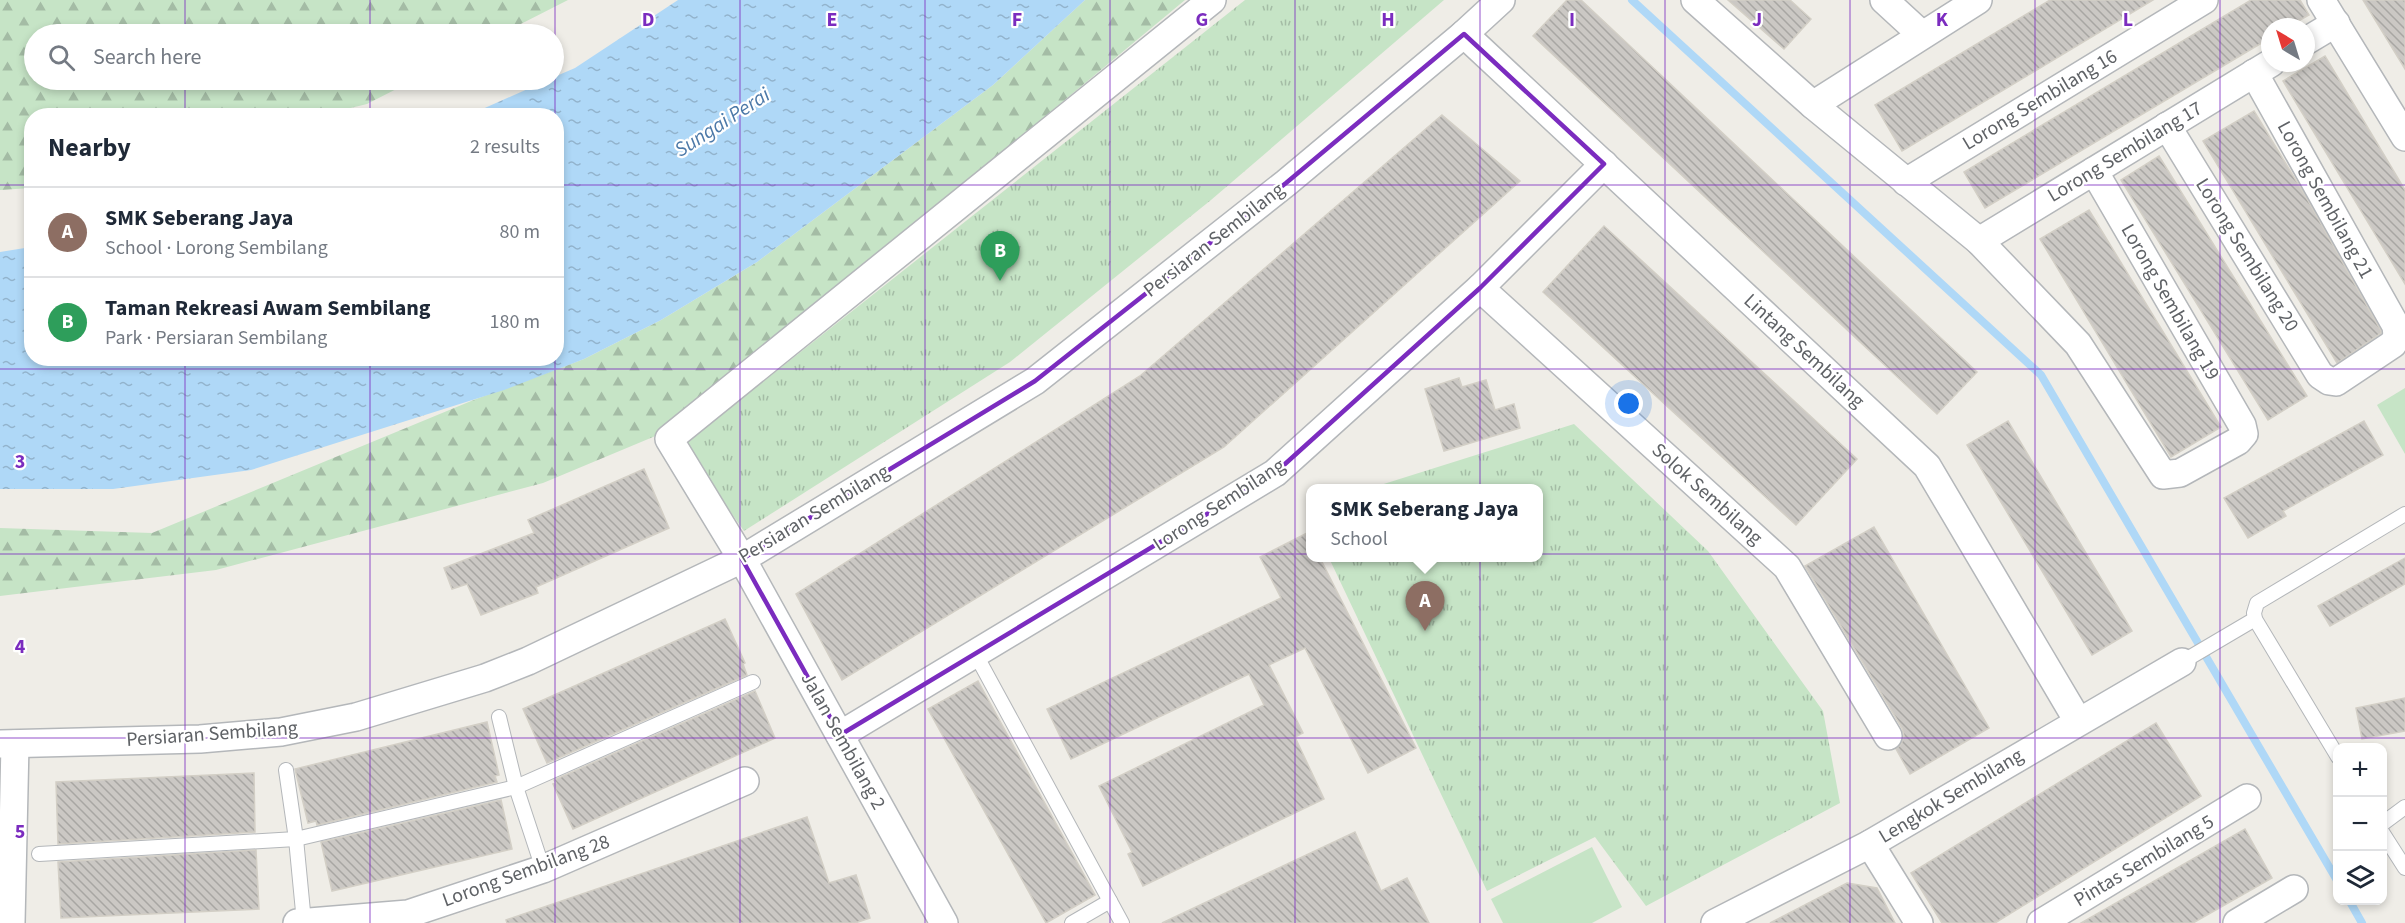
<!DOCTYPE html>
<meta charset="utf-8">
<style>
:root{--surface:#fff;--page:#f2f2f3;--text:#1f2937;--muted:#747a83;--line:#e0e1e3;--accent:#0f766e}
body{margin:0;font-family:"Source Sans 3",sans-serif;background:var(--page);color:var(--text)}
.controls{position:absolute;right:18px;bottom:18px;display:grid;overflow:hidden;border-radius:12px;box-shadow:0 3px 9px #0003}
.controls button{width:54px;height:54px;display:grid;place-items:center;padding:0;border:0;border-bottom:2px solid var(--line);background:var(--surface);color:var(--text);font:30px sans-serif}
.compass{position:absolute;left:2261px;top:18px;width:54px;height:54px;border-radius:50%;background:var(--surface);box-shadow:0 3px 9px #0003;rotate:322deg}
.you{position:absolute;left:1629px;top:404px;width:21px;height:21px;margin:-15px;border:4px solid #fff;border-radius:50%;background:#1a73e8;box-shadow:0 0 0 9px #1a73e833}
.badge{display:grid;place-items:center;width:39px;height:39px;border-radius:50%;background:var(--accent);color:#fff;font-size:20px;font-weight:700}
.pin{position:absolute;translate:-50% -50px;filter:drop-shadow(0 2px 3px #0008)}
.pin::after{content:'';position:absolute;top:32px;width:21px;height:18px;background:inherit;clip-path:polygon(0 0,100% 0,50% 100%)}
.popup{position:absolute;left:1306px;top:484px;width:237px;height:78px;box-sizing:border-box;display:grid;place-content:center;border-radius:12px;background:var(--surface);filter:drop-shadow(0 2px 4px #0005);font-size:20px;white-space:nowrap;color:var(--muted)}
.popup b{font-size:22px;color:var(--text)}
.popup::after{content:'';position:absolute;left:50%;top:100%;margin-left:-12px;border:12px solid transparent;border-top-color:var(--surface)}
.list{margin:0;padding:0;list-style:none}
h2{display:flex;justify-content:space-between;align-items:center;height:78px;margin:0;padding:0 24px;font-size:26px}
h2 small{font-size:20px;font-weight:400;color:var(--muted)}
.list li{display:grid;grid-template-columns:39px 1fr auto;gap:18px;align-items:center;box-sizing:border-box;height:90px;padding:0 24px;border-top:2px solid var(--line)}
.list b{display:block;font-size:22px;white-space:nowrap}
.list p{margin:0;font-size:20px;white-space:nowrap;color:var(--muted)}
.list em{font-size:20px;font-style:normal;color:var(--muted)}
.icon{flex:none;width:33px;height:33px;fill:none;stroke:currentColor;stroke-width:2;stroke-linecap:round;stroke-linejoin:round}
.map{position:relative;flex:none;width:2405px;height:923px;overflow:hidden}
.search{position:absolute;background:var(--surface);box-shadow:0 3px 9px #0003;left:24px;top:24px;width:540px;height:66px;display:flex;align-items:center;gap:15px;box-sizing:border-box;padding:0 21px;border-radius:33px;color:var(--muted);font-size:22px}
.panel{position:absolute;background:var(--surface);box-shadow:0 3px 9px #0003;left:24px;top:108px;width:540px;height:258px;border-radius:24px}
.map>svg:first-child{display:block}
.grass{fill:url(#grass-tufts)}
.forest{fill:url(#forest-firs)}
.garden{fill:#c6e4c6}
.water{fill:url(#water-ripples)}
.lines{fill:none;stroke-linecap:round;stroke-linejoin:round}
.stream{stroke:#afd8f7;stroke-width:8}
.building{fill:url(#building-back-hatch);stroke:#d3cfc6;stroke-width:1.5}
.lane-casing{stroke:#b4b7ba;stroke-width:16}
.street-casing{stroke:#b4b7ba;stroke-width:30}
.lane{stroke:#fff;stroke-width:14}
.street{stroke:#fff;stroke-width:27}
.marked{fill:none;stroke:#7b2cbf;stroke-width:4.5;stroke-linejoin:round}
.grid{fill:none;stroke:#7b2cbf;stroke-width:1.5;stroke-opacity:0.55}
.labels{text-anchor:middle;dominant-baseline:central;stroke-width:4.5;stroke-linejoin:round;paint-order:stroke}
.street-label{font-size:20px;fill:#5f6266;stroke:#fff}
.water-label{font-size:21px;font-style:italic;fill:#4c79a8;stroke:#fff}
.grid-label{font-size:20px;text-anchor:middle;font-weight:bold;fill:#7b2cbf;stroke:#fff;stroke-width:4.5;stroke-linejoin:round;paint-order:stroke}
</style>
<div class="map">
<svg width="2405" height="923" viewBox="0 0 2405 923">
<defs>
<pattern id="grass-tufts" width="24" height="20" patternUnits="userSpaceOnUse" patternTransform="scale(1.5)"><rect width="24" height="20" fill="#c6e4c6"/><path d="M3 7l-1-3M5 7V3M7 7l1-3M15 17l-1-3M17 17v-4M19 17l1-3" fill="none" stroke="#a4bca5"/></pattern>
<pattern id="forest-firs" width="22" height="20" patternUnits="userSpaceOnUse" patternTransform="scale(1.5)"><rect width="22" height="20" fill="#c6e4c6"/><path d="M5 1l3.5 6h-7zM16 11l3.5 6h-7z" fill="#a4bca5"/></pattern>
<pattern id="water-ripples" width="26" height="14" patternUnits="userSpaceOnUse" patternTransform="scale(1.5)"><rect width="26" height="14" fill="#afd8f7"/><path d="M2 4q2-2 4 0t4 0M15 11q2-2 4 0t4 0" fill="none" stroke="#92b3cc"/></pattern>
<pattern id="building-back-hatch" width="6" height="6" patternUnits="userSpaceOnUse" patternTransform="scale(1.5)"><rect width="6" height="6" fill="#cbc8c4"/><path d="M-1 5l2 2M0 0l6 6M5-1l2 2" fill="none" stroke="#a8a6a3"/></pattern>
</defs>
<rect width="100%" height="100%" fill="#efede7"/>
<g class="grass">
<path d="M1245,0H1444L1211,200L1010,362L744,531L683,445Z"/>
<path d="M1574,424L1708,551L1823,711L1840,803L1646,906L1595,837L1487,891L1329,558H1539V488H1371Z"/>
</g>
<g class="forest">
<path d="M0,0H568L501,34H34V80H414L367,104L322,115L32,116L31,188L0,190Z"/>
<path d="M1085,0H1185L665,432L543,483L216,570L0,596V528L152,533L476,399L584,359L661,320L757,262L993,85Z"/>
</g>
<g class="garden">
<path d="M2405,388V454L2377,405Z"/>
<path d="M1592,847L1622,907L1592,923H1503L1491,899Z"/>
</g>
<path class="water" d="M678,0H1085L993,85L757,262L661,320L584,359L504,390L251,470L113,489H0V252L31,247L32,358H556V116L469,115L548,80H554V77L575,68Z"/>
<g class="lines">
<g class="stream">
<path d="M1632,0L2041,375L2338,882"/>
<path d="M2349,900L2362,923"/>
</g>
</g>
<g class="building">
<path d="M1567,0H1581L1977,372L1937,414L1533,36Z"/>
<path d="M1728,0H1790L1811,19L1784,49Z"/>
<path d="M2050,0H2153L1902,151L1875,105Z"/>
<path d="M2251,0H2300L2309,15L2288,27H2270V38L1985,208L1964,172Z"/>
<path d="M2363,0H2405V69Z"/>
<path d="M2325,56L2405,190V284L2283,81Z"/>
<path d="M2254,111L2306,197L2381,331V333L2337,363L2203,141Z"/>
<path d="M1442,115L1520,181L1224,447L842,680L796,594L1140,376Z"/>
<path d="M2159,156L2307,396L2268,420L2121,180Z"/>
<path d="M2089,210L2221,427L2171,457L2040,239Z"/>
<path d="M1604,226L1857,459L1796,525L1543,292Z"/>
<path d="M1459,378L1462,387L1486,380L1495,410L1514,404L1520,428L1444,451L1425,389Z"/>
<path d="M2008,421L2132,631L2092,655L1967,445Z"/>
<path d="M2364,421L2383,455L2283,511L2286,516L2248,538L2224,498Z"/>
<path d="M644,469L669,528L536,587L538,593L481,615L467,584L452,589L444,568L534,533L528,520Z"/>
<path d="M1874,527L1989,728L1910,774L1896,749L1901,744L1904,736L1902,728L1805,566Z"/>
<path d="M1311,531V558H1320L1416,748L1368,773L1305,648L1269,665L1303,733L1295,737L1324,799L1143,886L1128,854L1132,852L1099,786L1264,705L1249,674L1071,759L1047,709L1281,598L1260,557Z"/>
<path d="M2405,558V584L2330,626L2318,606Z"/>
<path d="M725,619L745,663L743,664L747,675L547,763L523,709Z"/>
<path d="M978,681L1095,895L1046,923L928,709Z"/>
<path d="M755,691L775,738L573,829L553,784L556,783L554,780Z"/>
<path d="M2405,698V731L2362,739L2356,708Z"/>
<path d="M487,722L499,775L495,776L497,782L317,825L316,821L308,823L295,769Z"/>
<path d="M2156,723L2201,796L1995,923H1942L1911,873Z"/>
<path d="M254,773L255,832L58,844L56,782Z"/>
<path d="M501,800L512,849L332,891L321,842Z"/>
<path d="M807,817L829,883L856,875L870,918L855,923H507L506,920Z"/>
<path d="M2245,829L2272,878L2193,923H2081Z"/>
<path d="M1355,832L1381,891L1407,878L1429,923H1162Z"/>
<path d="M256,850L259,909L61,918L58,862Z"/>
<path d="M1847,883L1877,888L1895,923H1770Z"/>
</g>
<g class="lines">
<g class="lane-casing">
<g id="lane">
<path d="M976,655L1122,923"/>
<path d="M2182,662L2255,619"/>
<path d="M499,717L516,787L543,869"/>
<path d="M2338,757L2255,619L2254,613L2257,603L2405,514"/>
<path d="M286,770L296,839L304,922"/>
<path d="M2382,824L2405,807"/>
<path d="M2382,832L2405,868"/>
<path d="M39,854L296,839L516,787L753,682"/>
<path d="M1072,923L1110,901"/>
</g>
</g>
<g class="street-casing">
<g id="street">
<path d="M1695,0L1813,105L1979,241L2078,344L2163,475L2180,473L2238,441L2244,434L2242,425L2094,171"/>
<path d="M1884,0L1921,34"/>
<path d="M2321,0L2405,137"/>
<path d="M1464,34L1927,466L2078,721"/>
<path d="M2306,41L2336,23"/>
<path d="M1813,105L1978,0"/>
<path d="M2167,126L2320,375L2329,381L2336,382L2393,344L2397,336L2396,326L2254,73"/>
<path d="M1906,182L2204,0"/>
<path d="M1979,241L2271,63"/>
<path d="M1480,288L1787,567L1888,736"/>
<path d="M840,735L1275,473L1480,288L1604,164"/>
<path d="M0,744L200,739L281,732L356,717L485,678L528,661L742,559L1035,381L1286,183L1464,34L1501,0"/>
<path d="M1870,844L1919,923"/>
<path d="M11,923L15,744"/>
<path d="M297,923L408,914L543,869L745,781"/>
<path d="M944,923L742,559L669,439L1212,0"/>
<path d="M1715,923L1870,844L2182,662"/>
<path d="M2041,923L2247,798"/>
<path d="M2237,923L2294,889"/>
</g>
</g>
<use href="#lane" class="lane"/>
<use href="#street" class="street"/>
</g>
<path class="marked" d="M1464,34L1604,164L1480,288L1275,473L840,735L742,559L1035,381L1286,183Z"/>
<path class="grid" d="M185,0V34M370,0V34M555,0V116M740,0V923M925,0V923M1110,0V923M1295,0V923M1480,0V923M1665,0V923M1850,0V923M2035,0V923M2220,0V923M185,80V116M370,80V116M0,185H32M556,185H2405M185,358V923M370,358V923M555,358V923M0,369H2405M0,554H2405M0,738H2405"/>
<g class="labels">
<g class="street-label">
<text transform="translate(2040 100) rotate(-31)">Lorong Sembilang 16</text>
<text transform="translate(2125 152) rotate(-31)">Lorong Sembilang 17</text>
<text transform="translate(2325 200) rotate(61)">Lorong Sembilang 21</text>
<text transform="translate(1214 240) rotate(-38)">Persiaran Sembilang</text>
<text transform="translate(2247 255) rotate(58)">Lorong Sembilang 20</text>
<text transform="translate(2170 302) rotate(60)">Lorong Sembilang 19</text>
<text transform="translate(1804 351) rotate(43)">Lintang Sembilang</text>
<text transform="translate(1707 494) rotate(42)">Solok Sembilang</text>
<text transform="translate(1219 505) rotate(-33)">Lorong Sembilang</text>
<text transform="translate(814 514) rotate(-31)">Persiaran Sembilang</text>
<text transform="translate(212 734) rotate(-4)">Persiaran Sembilang</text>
<text transform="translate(843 741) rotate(61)">Jalan Sembilang 2</text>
<text transform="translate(1951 796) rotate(-31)">Lengkok Sembilang</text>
<text transform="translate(2144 861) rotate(-31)">Pintas Sembilang 5</text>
<text transform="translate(526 871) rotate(-20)">Lorong Sembilang 28</text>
</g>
<g class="water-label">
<text transform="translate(722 122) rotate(-33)">Sungai Perai</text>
</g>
</g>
<g class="grid-label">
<text x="648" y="26">D</text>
<text x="832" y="26">E</text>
<text x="1017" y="26">F</text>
<text x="1202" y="26">G</text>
<text x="1388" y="26">H</text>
<text x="1572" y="26">I</text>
<text x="1757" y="26">J</text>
<text x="1942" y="26">K</text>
<text x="2128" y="26">L</text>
<text x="20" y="468">3</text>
<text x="20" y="653">4</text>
<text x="20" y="838">5</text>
</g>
</svg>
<div class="controls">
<button>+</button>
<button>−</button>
<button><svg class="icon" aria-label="layers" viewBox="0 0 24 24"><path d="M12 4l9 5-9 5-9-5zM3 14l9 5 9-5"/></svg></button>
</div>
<svg class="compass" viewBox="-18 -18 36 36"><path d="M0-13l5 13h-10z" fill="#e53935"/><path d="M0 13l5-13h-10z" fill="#747a83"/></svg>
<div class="you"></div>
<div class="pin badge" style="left:1425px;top:631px;background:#8d6e63">A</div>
<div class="popup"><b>SMK Seberang Jaya</b>School</div>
<div class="pin badge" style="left:1000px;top:281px;background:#2e9e5b">B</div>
<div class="search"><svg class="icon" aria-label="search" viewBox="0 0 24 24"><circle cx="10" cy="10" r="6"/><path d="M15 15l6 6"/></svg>Search here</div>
<section class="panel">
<h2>Nearby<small>2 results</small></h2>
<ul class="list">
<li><span class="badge" style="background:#8d6e63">A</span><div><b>SMK Seberang Jaya</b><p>School · Lorong Sembilang</p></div><em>80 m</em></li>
<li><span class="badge" style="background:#2e9e5b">B</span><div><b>Taman Rekreasi Awam Sembilang</b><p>Park · Persiaran Sembilang</p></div><em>180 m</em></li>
</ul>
</section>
</div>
